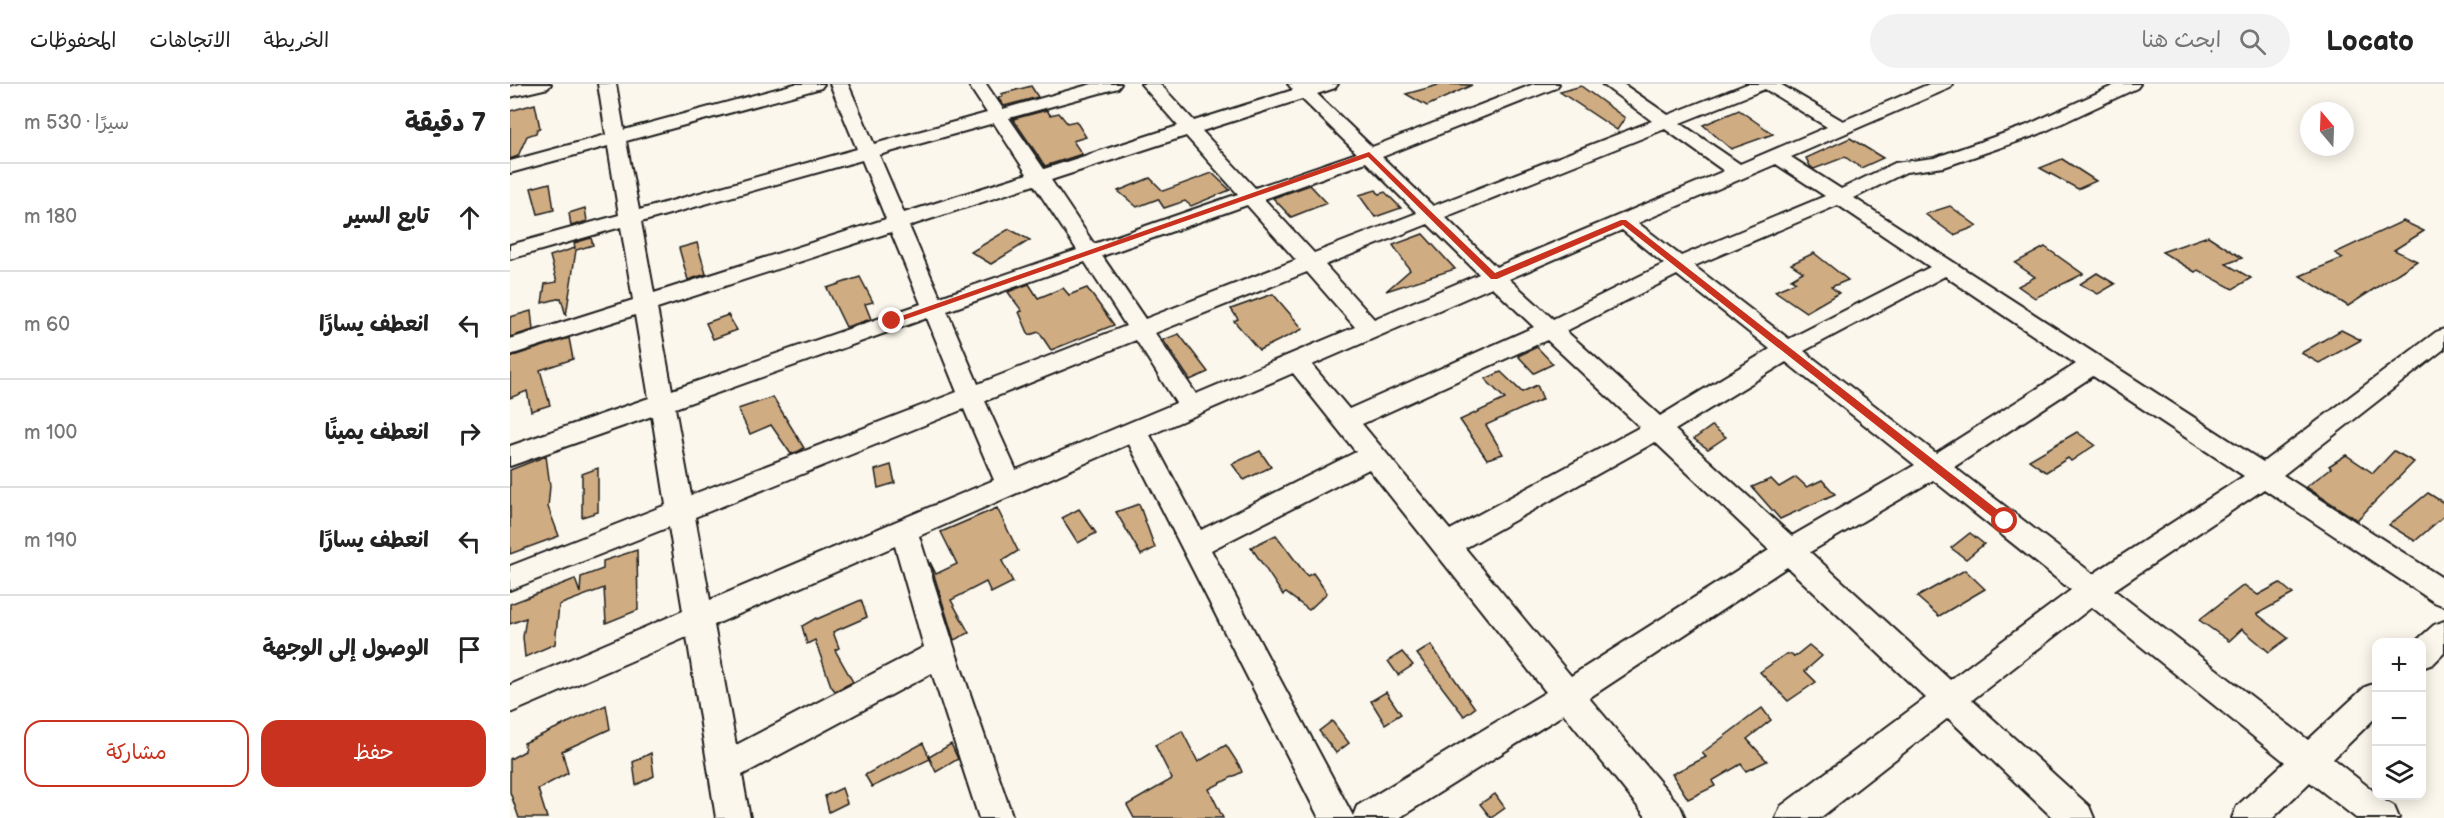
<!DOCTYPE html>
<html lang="ar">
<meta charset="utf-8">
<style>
:root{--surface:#fff;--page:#f2f2f2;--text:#222;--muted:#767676;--line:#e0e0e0;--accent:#c8321e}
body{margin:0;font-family:"Balsamiq Sans","Playpen Sans Arabic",sans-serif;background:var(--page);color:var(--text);direction:rtl}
.controls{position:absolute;right:18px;bottom:18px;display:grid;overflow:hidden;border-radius:12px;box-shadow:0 3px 15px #0003}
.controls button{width:54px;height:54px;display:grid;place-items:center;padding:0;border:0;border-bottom:2px solid var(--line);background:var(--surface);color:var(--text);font:30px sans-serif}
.compass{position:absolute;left:1790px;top:18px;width:54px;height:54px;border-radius:50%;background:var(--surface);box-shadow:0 3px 15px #0003;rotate:341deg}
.stop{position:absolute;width:18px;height:18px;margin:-14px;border:4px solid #c8321e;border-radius:50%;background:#fff}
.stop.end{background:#c8321e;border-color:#fff;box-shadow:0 2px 6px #0008}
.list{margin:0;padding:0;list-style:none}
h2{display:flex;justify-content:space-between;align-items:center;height:78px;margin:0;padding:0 24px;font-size:26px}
h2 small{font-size:20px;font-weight:400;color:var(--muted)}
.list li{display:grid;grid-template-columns:39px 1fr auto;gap:18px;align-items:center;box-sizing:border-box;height:108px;padding:0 24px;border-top:2px solid var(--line)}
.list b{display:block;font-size:22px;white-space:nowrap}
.list em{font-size:20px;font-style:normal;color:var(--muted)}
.actions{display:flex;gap:12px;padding:18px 24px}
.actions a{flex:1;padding:14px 0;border:2px solid var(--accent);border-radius:18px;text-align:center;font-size:21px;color:var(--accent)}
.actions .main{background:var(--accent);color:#fff}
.icon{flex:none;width:33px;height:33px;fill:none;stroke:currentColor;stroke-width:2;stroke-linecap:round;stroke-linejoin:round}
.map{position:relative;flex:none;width:1934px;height:734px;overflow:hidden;direction:ltr}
header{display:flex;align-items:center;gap:36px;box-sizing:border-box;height:84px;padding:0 30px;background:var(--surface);border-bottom:2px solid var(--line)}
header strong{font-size:28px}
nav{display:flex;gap:33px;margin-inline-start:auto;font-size:21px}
.search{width:420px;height:54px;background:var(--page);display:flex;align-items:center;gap:15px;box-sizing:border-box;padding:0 21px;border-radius:33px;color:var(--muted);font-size:22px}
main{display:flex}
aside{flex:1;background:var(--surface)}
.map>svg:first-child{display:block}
.building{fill:#d0ac82;stroke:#1c1c1c;stroke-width:1.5}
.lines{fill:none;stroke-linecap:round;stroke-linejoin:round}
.minor-casing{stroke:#1c1c1c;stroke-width:4}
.minor{fill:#fbf7ec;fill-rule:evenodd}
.route{fill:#c8321e}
</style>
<header>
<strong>Locato</strong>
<div class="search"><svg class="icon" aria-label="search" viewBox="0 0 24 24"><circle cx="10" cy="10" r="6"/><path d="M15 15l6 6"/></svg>ابحث هنا</div>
<nav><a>الخريطة</a><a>الاتجاهات</a><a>المحفوظات</a></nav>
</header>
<main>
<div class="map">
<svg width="1934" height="734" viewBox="0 0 1934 734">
<rect width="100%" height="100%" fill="#fbf7ec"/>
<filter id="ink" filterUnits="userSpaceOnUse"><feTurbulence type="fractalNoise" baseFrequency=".0167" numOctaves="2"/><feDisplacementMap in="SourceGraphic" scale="12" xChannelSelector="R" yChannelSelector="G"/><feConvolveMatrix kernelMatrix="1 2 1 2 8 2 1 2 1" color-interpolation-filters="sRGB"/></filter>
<g filter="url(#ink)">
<g class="building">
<path d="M932,0L962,1L917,22L896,10Z"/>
<path d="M521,2L528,13L494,22L488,14L493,12L491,10Z"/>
<path d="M1071,2L1115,34L1107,46L1050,8Z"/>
<path d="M25,20L30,44L27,45L26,49L17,52L8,72L0,75V27Z"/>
<path d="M537,26L540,31L549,29L557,39L566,37L576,53L563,57L572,70L535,82L503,35Z"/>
<path d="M1229,26L1263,50L1221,65L1193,41Z"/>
<path d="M1340,54L1373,74L1351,84L1335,73L1304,85L1300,82L1296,74Z"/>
<path d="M1552,75L1586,97L1568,105L1530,84Z"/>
<path d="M702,89L720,106L681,122L675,117L654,124L648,115L627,123L608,107L640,94L653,107Z"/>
<path d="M40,99L44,126L28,130L21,104Z"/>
<path d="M800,101L817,119L781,133L763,114Z"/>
<path d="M866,106L869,110L875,108L891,124L865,133L849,111Z"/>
<path d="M1440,122L1467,142L1444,151L1415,130Z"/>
<path d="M75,124L77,137L61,142L59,129Z"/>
<path d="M1893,137L1914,147L1884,166L1907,177L1838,222L1790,192L1833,174L1825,169Z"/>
<path d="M499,145L520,156L481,180L461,168Z"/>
<path d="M913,150L945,185L876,207L900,186L883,161Z"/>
<path d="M1698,152L1732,174L1716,180L1741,194L1723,205L1688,186L1685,188L1652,168Z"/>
<path d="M81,154L83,161L66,166L56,232L51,214L32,219L35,200L47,198L40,172L65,164L64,159Z"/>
<path d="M187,159L196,190L178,196L169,164Z"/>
<path d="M1535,163L1573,190L1525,214L1508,202L1525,193L1505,179Z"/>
<path d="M1304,169L1338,196L1321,203L1329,209L1296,228L1265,207L1286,198L1281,195L1293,188L1281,180Z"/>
<path d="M1587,189L1605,200L1588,210L1570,200Z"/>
<path d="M350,193L363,218L355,220L361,235L336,243L317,204Z"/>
<path d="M519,200L528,214L553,204L559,211L577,204L604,241L541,266L529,248L519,251L509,228L512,227L498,208Z"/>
<path d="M763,210L793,245L749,266L724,237L728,235L721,225Z"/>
<path d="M21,227L23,246L0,253V233Z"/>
<path d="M218,231L227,246L203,255L196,239Z"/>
<path d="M1831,246L1851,256L1809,279L1791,269Z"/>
<path d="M669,250L698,288L680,296L653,256Z"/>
<path d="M59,254L63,275L30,286L40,321L21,327L17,307L0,314V273Z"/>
<path d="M1027,263L1043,280L1024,289L1008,272Z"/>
<path d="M991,288L1012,308L1027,301L1033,315L976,341L993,370L977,375L950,336L995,315L975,295Z"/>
<path d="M263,313L294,364L289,367L281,370L261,341L240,350L228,325Z"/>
<path d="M1202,342L1216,353L1198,365L1184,355Z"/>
<path d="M1567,348L1585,361L1561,377L1558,374L1536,388L1519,376Z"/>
<path d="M750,367L761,383L734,396L722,380Z"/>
<path d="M1884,367L1904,378L1847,436L1796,403L1821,384L1819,382L1836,371L1863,389Z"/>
<path d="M36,372L40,402L38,423L49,452L0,470V386Z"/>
<path d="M381,381L385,399L368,404L365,386Z"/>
<path d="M88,384V428L72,433V390Z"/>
<path d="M1286,393L1297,403L1312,396L1325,410L1270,435L1242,403L1261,395L1269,403Z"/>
<path d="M1918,409L1934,419V432L1905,457L1879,441Z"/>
<path d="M629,420L645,464L631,471L606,428Z"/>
<path d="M487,424L508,467L492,477L503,498L481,509L476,498L441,516L459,549L444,556L420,478L426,490L447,480L431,448Z"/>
<path d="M569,425L586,449L568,459L552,434Z"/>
<path d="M1460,449L1474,460L1456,475L1441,464Z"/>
<path d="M766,451L797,492L803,489L817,509L799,526L776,509L773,511L741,463Z"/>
<path d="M127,466L128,526L96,539L94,504L49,521L45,560L15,573L13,553L16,534L0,540V520L65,495L70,509L71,493L93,485V477Z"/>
<path d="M1455,486L1475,505L1429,532L1407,513Z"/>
<path d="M1770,499L1783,510L1747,530L1778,554L1759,568L1732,545L1719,557L1689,536L1734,501L1748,511Z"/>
<path d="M351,516L357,533L323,548L329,564L325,566L343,598L325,607L321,602L305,556L297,560L292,542L306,534L307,535Z"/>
<path d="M921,561L965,624L954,632L907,570Z"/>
<path d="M1299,561L1312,572L1295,587L1306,598L1278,617L1250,588L1276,570H1281L1284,573Z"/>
<path d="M892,568L903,581L888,591L878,577Z"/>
<path d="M876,608L891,630L875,640L861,617Z"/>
<path d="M96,621L100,645L52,667L58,689L28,705L37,734H9L0,708V675L15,667L14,659Z"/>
<path d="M1252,624L1261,636L1237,655L1257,677L1236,687L1231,680L1202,697L1205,702L1178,715L1162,690L1196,673L1192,669Z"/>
<path d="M822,637L839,659L826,669L809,647Z"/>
<path d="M672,647L688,678L716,661L729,681L732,688L699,705L713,734H624L617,721L662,695L645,661Z"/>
<path d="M413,659L420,675L362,703L355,691Z"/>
<path d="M441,660L448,675L426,688L419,673Z"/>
<path d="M141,669L144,692L126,701L123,678Z"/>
<path d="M332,704L337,719L319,728L315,712Z"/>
<path d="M985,710L995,724L981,734L970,720Z"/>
</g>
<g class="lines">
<g class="minor-casing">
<g id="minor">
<path d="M11,0H41L38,4L0,13V3Z"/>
<path d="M88,0H106L114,46L285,0H314L311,4L116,57L129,126L347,65L320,0H338L364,60L477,29L458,0H476L493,25L582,0H611L608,4L499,34L534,85L668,42L631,0H650L684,37L783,6L778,0H828L825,4L807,10L862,63L1024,0H1049L1046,4L872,73L923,122L1142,37L1092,0H1113L1158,31L1237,0H1270L1333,37L1419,0H1443L1440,4L1281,73L1331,105L1385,79L1424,74L1515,42L1607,0H1630L1627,4L1529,50L1434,83L1396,88L1344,114L1753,378L1926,248L1934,245V265L1773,391L1934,495V522L1924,518L1754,405L1604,506L1798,656L1855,603L1866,599V633L1823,675L1866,709V712L1884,722L1889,734H1846L1800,698L1763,734H1722L1727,722L1775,678L1582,523L1462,616L1579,722L1584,734H1543L1438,634L1310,734H1266L1271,722L1416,614L1277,483L1079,614L1170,722L1175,734H1137L1054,630L889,734H809L619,360L409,452L446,569L503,734H469L422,589L232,691L240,734H206L177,553L0,629V601L173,527L159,443L0,506V482L156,421L142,332L0,382V362L139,314L125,231L0,271V255L123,216L111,143L0,175V161L109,131L98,62L0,89V77L96,51ZM1255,5L1317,43L1230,80L1170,39ZM792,15L847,69L745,104L692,47ZM484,39L517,90L394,129L369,71ZM1155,45L1214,87L986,183L935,133ZM676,52L728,110L584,160L541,96ZM352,76L376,135L144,209L131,138ZM856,78L907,129L804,169L754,115ZM1266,80L1315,112L1171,172L1128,139ZM524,101L567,166L430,213L399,142ZM737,121L786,176L635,235L592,172ZM1328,121L1420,183L1279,255L1184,182ZM918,140L969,190L864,235L815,181ZM1112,146L1154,180L1043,235L999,195ZM381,148L411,220L162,306L147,224ZM575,178L616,242L468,300L437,227ZM797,188L845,243L686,310L645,249ZM1167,191L1260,265L1150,332L1056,247ZM1435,192L1566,280L1426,369L1294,267ZM982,203L1024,243L839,325L802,281ZM417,234L447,308L181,411L165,324ZM626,256L666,319L506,386L475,317ZM1037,256L1130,343L940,446L852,340ZM1276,278L1405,381L1282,452L1165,346ZM783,289L846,368L691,446L640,351ZM1583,292L1734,392L1583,490L1444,383ZM454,325L484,396L200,516L185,433ZM1145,358L1259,466L1061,592L955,464ZM859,385L1036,608L847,722L843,732L701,466ZM1423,396L1561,506L1440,596L1300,468ZM385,462L414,563L226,661L204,541Z"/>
<path d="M1934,537V569L1923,580L1912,584V558H1905L1924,541Z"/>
</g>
</g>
<use href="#minor" class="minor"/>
</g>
</g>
<path class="route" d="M859,68L985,189L1111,136H1116L1498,434V440H1491L1113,141L987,195H981L858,73L385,239L377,237Z"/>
</svg>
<div class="controls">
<button>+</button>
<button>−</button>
<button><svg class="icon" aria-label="layers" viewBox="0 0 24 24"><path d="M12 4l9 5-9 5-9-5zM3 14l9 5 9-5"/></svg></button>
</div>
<svg class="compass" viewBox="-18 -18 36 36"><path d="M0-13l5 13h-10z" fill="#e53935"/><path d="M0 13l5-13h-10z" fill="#767676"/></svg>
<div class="stop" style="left:1495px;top:437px"></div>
<div class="stop end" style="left:382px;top:237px"></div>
</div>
<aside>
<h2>7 دقيقة<small>سيرًا · 530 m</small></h2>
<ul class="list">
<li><svg class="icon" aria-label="ahead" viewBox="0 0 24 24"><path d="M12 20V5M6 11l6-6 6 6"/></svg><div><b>تابع السير</b></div><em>180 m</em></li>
<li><svg class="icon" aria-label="left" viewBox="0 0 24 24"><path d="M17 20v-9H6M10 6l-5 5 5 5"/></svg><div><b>انعطف يسارًا</b></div><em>60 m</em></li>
<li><svg class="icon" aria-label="right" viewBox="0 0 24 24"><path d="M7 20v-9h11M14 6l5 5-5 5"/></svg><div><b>انعطف يمينًا</b></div><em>100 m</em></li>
<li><svg class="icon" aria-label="left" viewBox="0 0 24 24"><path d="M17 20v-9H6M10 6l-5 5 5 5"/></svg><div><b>انعطف يسارًا</b></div><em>190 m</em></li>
<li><svg class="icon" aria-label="arrive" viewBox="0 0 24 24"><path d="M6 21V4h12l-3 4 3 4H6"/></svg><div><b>الوصول إلى الوجهة</b></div></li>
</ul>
<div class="actions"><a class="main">حفظ</a><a>مشاركة</a></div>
</aside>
</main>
